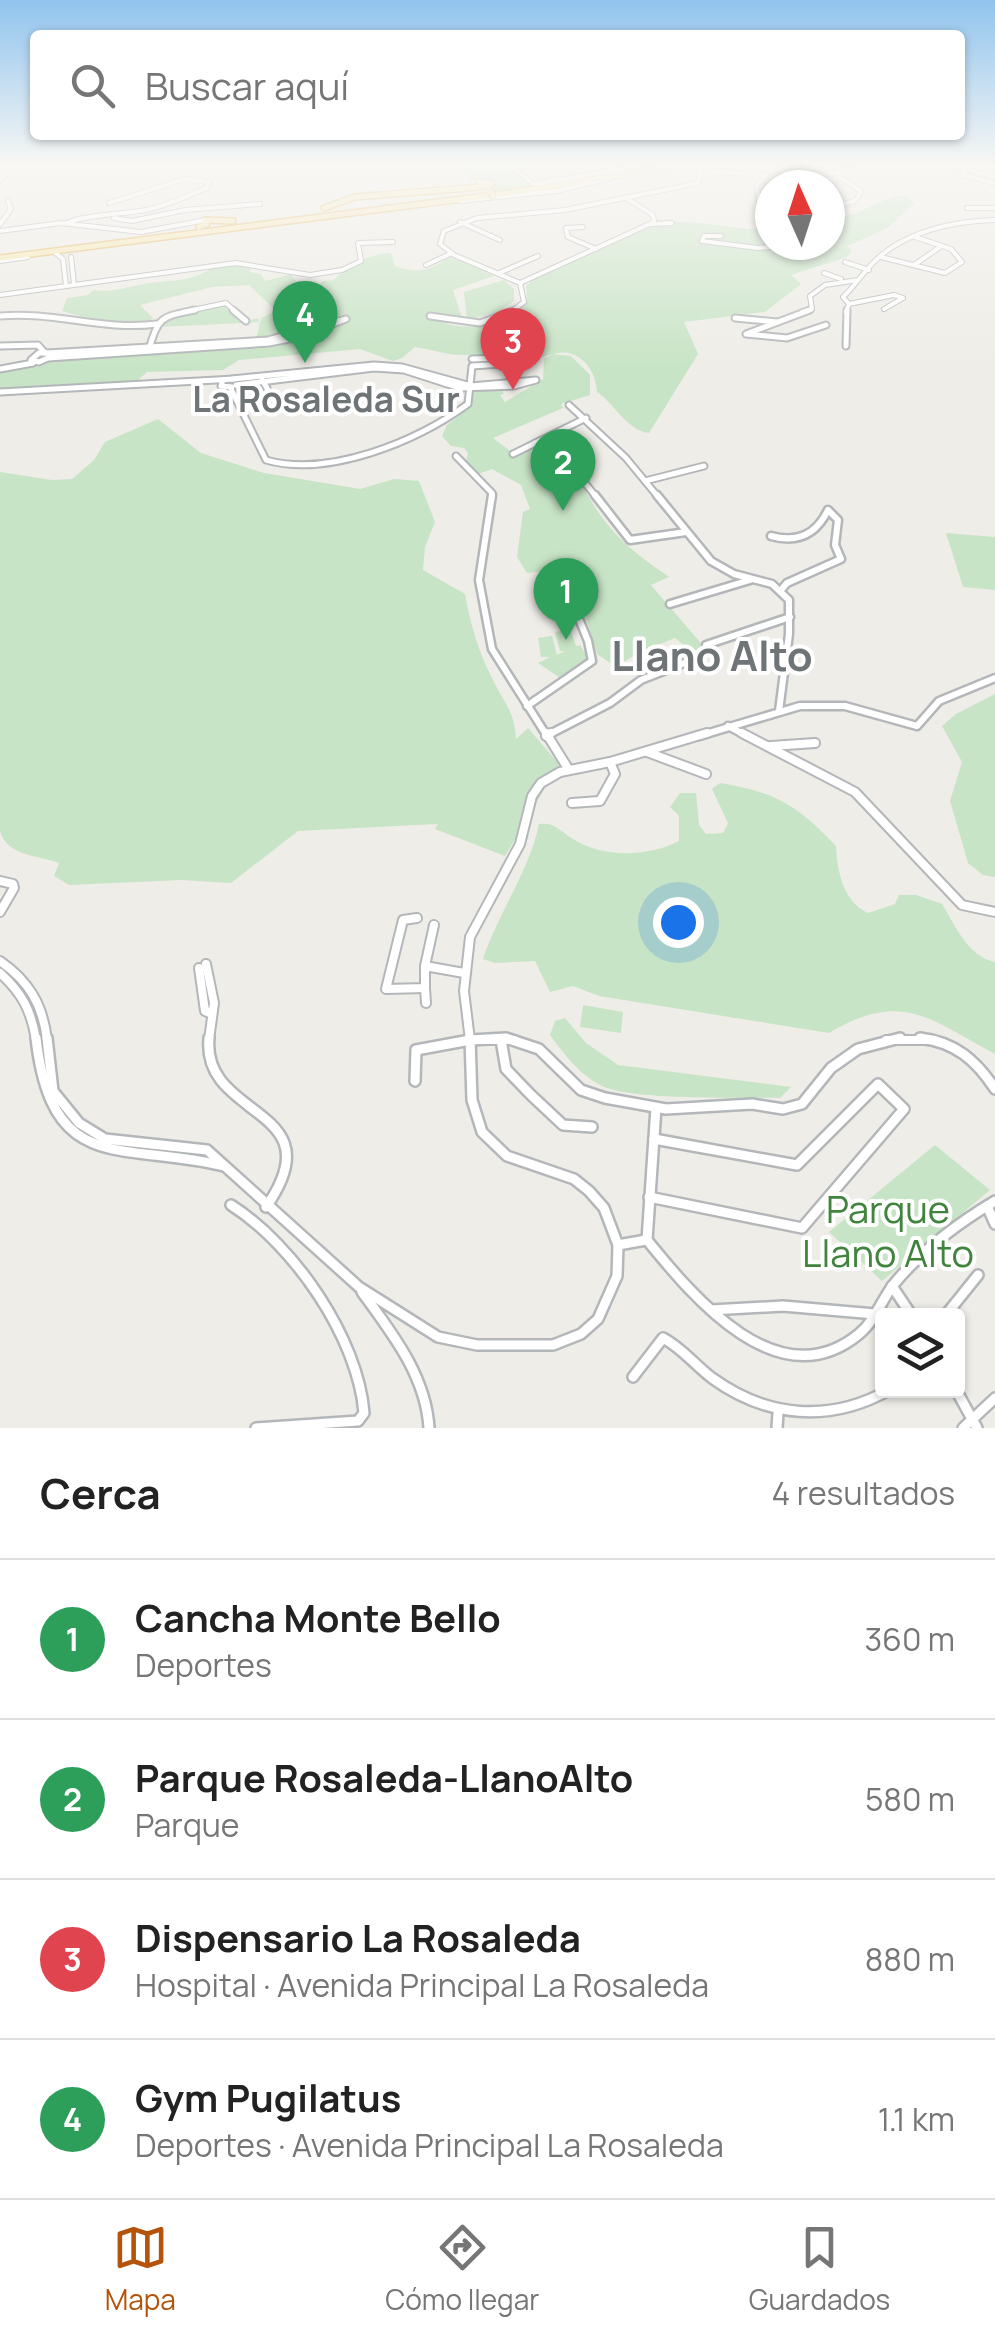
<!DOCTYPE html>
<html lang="es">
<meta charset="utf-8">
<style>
:root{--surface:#fff;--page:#f6f6f6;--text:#222;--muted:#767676;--line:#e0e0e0;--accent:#b45309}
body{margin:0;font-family:Manrope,sans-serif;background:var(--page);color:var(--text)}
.controls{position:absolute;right:30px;bottom:30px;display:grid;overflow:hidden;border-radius:10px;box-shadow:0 2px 8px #0004}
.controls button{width:90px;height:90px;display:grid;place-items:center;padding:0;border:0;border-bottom:2px solid var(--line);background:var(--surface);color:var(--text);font:50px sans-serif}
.compass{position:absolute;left:755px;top:170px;width:90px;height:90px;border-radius:50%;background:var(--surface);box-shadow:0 2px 8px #0004;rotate:357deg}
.you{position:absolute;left:678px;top:922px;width:35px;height:35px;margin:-25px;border:8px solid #fff;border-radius:50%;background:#1a73e8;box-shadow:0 0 0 15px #1a73e833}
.badge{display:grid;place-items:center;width:65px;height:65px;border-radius:50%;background:var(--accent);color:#fff;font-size:32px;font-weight:700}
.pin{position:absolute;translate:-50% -82px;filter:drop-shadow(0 2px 5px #0008)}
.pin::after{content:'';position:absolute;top:52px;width:35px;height:30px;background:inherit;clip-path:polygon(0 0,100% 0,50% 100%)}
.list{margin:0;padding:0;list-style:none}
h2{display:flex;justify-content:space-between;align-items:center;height:130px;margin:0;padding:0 40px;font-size:42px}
h2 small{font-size:32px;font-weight:400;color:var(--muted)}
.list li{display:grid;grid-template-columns:65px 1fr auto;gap:30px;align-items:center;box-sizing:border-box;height:160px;padding:0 40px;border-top:2px solid var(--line)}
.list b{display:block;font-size:38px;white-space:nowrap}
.list p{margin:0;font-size:32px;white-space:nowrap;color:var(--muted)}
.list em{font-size:32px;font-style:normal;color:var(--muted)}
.icon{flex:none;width:55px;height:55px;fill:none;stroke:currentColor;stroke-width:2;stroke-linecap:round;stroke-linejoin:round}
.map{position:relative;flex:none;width:995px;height:1428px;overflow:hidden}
.search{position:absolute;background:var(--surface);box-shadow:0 2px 8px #0004;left:30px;right:30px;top:30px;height:110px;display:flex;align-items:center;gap:25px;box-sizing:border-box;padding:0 35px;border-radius:10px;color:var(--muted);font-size:38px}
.sheet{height:770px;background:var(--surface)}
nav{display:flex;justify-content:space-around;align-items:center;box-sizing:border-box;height:140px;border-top:2px solid var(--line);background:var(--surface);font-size:28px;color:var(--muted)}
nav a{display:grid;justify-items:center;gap:5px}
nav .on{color:var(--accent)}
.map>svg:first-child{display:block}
.green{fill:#c8e4c6}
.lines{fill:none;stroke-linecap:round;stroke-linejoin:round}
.minor-far4-casing{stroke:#b4b7ba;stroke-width:6}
.minor-far3-casing{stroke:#b4b7ba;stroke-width:9}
.minor-far2-casing{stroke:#b4b7ba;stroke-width:11}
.minor-far1-casing{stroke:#b4b7ba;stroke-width:12}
.minor-casing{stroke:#b4b7ba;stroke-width:14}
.primary-casing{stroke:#e5ba6a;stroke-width:8}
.minor-far4{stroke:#fff;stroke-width:4}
.minor-far3{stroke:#fff;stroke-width:5}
.minor-far2{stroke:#fff;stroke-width:6}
.minor-far1{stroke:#fff;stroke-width:8}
.minor{stroke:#fff;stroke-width:9}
.primary{stroke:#f8e8b3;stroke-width:5}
.primary-bridge-casing{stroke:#e5ba6a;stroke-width:8;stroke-linecap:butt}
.primary-bridge{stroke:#f8e8b3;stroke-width:5}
.labels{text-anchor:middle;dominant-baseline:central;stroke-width:8;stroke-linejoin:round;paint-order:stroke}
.far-district-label{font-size:35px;font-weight:bold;fill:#6f7477;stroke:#fff}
.near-park-label{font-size:38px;fill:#40843e;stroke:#fff}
.district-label{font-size:42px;font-weight:bold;fill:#6f7477;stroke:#fff}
</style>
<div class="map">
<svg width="995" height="1428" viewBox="0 0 995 1428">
<rect width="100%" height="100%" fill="#efede7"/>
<g class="green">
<path d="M504,166L531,186L662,166L552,186L494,192V185L470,180L468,175L473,167Z"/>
<path d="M906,195L915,203L886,229L847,246L852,251L847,257L791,275L801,284L765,312L684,322L698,354L649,433C626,430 615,404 597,392C596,377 589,360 572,354C558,349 546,359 534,357C510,354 487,355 462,355C446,355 431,349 415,347L402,358L393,361L360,349L239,360L223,370L147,372L136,382L0,391V369L38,362L35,359L39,355L256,340L261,318L276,311L249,285L212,287L140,305L153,318L147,323H104L62,311L67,298L88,295L93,290C114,293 129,286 150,283C179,279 185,283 213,268C222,267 244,265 251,266L250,272L261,274L265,281L291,274L298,284L315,288L323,281L334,280C347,265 369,254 391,253L395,266C421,275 430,270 451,256L494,276L453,290L462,318H436C463,336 505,323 527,302L526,286L536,278C571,262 644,221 679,222C709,222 738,230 770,230V245H830V218C858,219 878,197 906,195Z"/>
<path d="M504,280L514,289V301L498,312L467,320L464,292Z"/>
<path d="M223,305L247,321L258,318L259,322L160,327L165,318Z"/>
<path d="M553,354L571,356L590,375V395L561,404L563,408L493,438L509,450C584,446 572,482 608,525C626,547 646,561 669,577L651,585L705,648L695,654L675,638L638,653L616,667L597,654L579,595L565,569L527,573L517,557L523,512L530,509L521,485L492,469L478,474L466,461L468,453L464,448L451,446L442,436L447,425L471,407L468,405L473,398V388L500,387L504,394L500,395L505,402L543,379L544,359Z"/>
<path d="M158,419L201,453L264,473L360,489L394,479L419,481L435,522L425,547L423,570L465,594C470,624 479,653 493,680C505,705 514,709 516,739L528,728L559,764L505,856L435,829L438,824L298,831L231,883L181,880L69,885L54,876L59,863C37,855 7,856 0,831V472L52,480L72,479L94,460L105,442Z"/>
<path d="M946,533L995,537V590L963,587Z"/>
<path d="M570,629L576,646L580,645L588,658L559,677L538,663L550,657H541L538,638L552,636L557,655L565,651H560L555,632Z"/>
<path d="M995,694V877L983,875L968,863L950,801L962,762L942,726L956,714Z"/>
<path d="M720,783C775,792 797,805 836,846C837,870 843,902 868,913L895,904L899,895H916L942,904C956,926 967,956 995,962V1054C928,1018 902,990 829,1033L599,996L573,986L550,992L535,961L495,963L483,959C499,911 529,872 539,824C555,822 560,831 573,839C602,858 649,857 679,841V816L670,807L680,793H696L699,825L706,834L723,833L728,823L712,789Z"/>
<path d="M583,1005L623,1012L621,1033L580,1027Z"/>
<path d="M565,1018L586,1043L618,1065L791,1087L780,1098C742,1097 629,1101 600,1085C579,1074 564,1054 550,1035L555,1021Z"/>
<path d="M935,1145L990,1190L882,1281L829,1232Z"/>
</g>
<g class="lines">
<g class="minor-far4-casing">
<g id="minor-far4">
<path d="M515,166L511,167L534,184L641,166"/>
<path d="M698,166L701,171L766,175L757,185L759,204L770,218"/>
<path d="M815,166L809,171L815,177L867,166"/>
<path d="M956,166L995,177"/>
<path d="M986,166L995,168"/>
<path d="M672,168L687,166"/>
<path d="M841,169L839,177L861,191L856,200L842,205"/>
<path d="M964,170L962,175L995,183"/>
<path d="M0,173L4,176L0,180"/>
<path d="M622,176L660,171"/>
<path d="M626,198L653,215L654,222L520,283L454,255L440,244L444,231L477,218L565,210L698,183L701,171"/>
<path d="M460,201L556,191L610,178"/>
<path d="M967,208H995"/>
<path d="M114,218L132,221L185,210L260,204"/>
<path d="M460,222L500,240"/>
<path d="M67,223C82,215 126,214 146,210C167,206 187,196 207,188L209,182L185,179L109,203"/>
<path d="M0,224L11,209L8,201"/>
<path d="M651,224L672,223"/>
<path d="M583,227L566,228L568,237L596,249"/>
<path d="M0,231L61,223L141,232L206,220"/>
<path d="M721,236H704L702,241L758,248L791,245"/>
<path d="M53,251L63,259L66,286"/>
<path d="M71,257L74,284"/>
<path d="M881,257L945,273L962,262L951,249L915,237"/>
<path d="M0,261L28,257"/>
<path d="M845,262L869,270"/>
<path d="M426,265L450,254"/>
<path d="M914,265L940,247"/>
<path d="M499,273L538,256"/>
<path d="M824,273L841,279"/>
<path d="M0,295L236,263L310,275L342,270L361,261L358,243L393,242"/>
<path d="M849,304L894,295L903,298L884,309"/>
<path d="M183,312L226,303L236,312"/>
<path d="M511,312L524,302L520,283"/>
<path d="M802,312L812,309L810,296L825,285L858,280"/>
<path d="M846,312L849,304L843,297C855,286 864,271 875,261C905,231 955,221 995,220"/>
</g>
</g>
<g class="minor-far3-casing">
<g id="minor-far3">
<path d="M233,310L246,321"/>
<path d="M810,310L746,334L787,338L826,325"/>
<path d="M0,316C54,311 102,331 157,324"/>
<path d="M430,316L480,323L515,310"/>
<path d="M735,318L777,322"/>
<path d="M0,346L38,345L45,353"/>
<path d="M846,346L847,310"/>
<path d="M149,349C159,316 161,317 195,310"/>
<path d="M39,353H47L50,357L39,362L31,360Z"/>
<path d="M47,353L268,340L346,319L299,337L269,343L48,358"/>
<path d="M472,359L504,358L503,364"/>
<path d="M0,369L33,363"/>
<path d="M232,379L374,365L402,367L471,386L536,380L514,386L460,388L404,370L374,368L236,385"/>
<path d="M262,379L269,392"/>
<path d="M223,380L221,386L232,387"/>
<path d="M230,387L266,460C329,478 417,441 468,404L472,366L502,364"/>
<path d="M0,392L234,379"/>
<path d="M569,405L626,458L659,498"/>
<path d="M535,443L569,463L597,498"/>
<path d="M513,454L586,418"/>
<path d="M456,456L492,493V498"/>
<path d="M645,481L704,466"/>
</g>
</g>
<g class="minor-far2-casing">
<g id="minor-far2">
<path d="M492,495L479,580L492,649L547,736"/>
<path d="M595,495L630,540L686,532"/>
<path d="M657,495L711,561L734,574L772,584L789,600V634L779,711"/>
<path d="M771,536C797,543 816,535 828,510L838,520L835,545L841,559L787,583L781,590"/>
<path d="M670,604L750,580"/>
<path d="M706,645L790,617"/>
<path d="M527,706L592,661L588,641L560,572"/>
<path d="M728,726L747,736"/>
<path d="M546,736L610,703L641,680L697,658"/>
<path d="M699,736L800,706H845L917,726L939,701L995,678"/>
</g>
</g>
<g class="minor-far1-casing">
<g id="minor-far1">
<path d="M546,733L569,770"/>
<path d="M742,733L855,792L962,905L995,912"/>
<path d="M546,736L551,733"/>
<path d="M771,746L815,743"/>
<path d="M647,752L706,774"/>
<path d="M572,803L600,801L615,774L610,762"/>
<path d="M0,881L13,884L14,888L0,912"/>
<path d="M417,918L403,920L386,989L425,988V966L464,973"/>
<path d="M0,961C29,981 43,1005 47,1040"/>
<path d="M206,964L214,1003L209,1040"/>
<path d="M425,966L434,925"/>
<path d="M199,968L205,1011L212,1014"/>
<path d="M0,973C22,993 31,1010 36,1040"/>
<path d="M425,988L426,1003"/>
<path d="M469,1040H514"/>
<path d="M470,1040L464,991L470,937L520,844L532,796L541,783L560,772L610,762L707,733"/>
<path d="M886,1040H934"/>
</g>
</g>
<g class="minor-casing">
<g id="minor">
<path d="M36,1038C52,1177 122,1141 224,1166"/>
<path d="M47,1038L53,1091L79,1123L105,1139L207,1150L359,1287L438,1337L477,1345H553L581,1334L598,1319L617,1276L618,1245L604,1208L589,1191L574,1179L507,1156L482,1132L472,1100L470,1038"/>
<path d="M209,1038C201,1120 337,1106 266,1207"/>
<path d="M920,1038C955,1042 976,1060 995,1089"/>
<path d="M501,1040L506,1069L531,1095L563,1125L592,1127"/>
<path d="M415,1081L416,1050L470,1040L506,1038L539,1049L581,1090L605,1098L666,1109L752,1104L783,1109L802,1104L831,1068L858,1049L900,1038"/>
<path d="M656,1108L647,1240C694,1298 779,1400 859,1334C875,1321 882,1299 894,1284C922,1250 958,1223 995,1201"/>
<path d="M649,1197L802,1228L904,1109L878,1084L797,1165L654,1139"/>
<path d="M231,1205C294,1245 358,1338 364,1413L358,1421L256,1428"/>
<path d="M987,1206L995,1224"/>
<path d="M618,1245L646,1240"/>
<path d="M892,1286L912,1316"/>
<path d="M362,1292C392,1333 426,1376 429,1428"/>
<path d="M711,1310L783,1306L875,1314"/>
<path d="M945,1316L978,1275"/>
<path d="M633,1377L663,1338C682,1348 695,1365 712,1378C767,1418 830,1423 889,1390"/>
<path d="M956,1390L977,1428"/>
<path d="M777,1428L778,1413"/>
<path d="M963,1428L995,1398"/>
</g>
</g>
<g class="primary-casing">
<g id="primary">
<path d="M480,182L492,184L480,187Z"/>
<path d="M324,208L355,197L480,187"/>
<path d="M199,227L207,224L206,220L233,221"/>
<path d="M0,258L508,193L677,166"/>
</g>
</g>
<use href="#minor-far4" class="minor-far4"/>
<use href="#minor-far3" class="minor-far3"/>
<use href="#minor-far2" class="minor-far2"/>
<use href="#minor-far1" class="minor-far1"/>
<use href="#minor" class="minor"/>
<use href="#primary" class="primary"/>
<g class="primary-bridge-casing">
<path id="primary-bridge" d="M489,191L494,197"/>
</g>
<use href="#primary-bridge" class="primary-bridge"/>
</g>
<linearGradient id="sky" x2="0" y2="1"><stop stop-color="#91c4ee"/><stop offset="0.45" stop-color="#f8f7f4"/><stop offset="1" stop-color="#f8f7f4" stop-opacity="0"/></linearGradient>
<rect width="995" height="366" fill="url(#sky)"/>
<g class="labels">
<g class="far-district-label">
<text x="326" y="399">La Rosaleda Sur</text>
</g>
<g class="near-park-label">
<text x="888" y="1208">Parque<tspan x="888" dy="44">Llano Alto</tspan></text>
</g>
<g class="district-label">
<text x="712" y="655">Llano Alto</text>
</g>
</g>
</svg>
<div class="controls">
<button><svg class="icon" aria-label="layers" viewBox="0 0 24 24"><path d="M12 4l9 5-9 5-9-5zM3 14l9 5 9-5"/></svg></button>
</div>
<svg class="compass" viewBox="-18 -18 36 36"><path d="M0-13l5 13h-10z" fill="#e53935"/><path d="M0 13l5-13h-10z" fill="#767676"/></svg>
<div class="you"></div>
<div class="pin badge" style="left:566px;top:640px;background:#2e9e5b">1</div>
<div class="pin badge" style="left:563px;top:511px;background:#2e9e5b">2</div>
<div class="pin badge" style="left:513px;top:390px;background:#e0444e">3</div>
<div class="pin badge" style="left:305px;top:363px;background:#2e9e5b">4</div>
<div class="search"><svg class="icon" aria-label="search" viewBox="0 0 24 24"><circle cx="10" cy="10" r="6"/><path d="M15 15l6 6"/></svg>Buscar aquí</div>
</div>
<section class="sheet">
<h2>Cerca<small>4 resultados</small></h2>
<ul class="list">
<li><span class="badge" style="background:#2e9e5b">1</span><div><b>Cancha Monte Bello</b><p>Deportes</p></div><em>360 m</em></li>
<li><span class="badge" style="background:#2e9e5b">2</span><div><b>Parque Rosaleda-LlanoAlto</b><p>Parque</p></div><em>580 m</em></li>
<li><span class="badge" style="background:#e0444e">3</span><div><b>Dispensario La Rosaleda</b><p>Hospital · Avenida Principal La Rosaleda</p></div><em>880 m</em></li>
<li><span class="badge" style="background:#2e9e5b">4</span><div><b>Gym Pugilatus</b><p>Deportes · Avenida Principal La Rosaleda</p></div><em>1.1 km</em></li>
</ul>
</section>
<nav>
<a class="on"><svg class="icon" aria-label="map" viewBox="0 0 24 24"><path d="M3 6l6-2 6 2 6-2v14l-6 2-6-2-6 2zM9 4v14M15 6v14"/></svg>Mapa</a>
<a><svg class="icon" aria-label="directions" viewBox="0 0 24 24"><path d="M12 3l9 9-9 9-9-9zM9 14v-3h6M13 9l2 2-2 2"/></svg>Cómo llegar</a>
<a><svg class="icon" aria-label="saved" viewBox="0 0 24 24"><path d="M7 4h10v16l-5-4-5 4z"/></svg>Guardados</a>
</nav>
